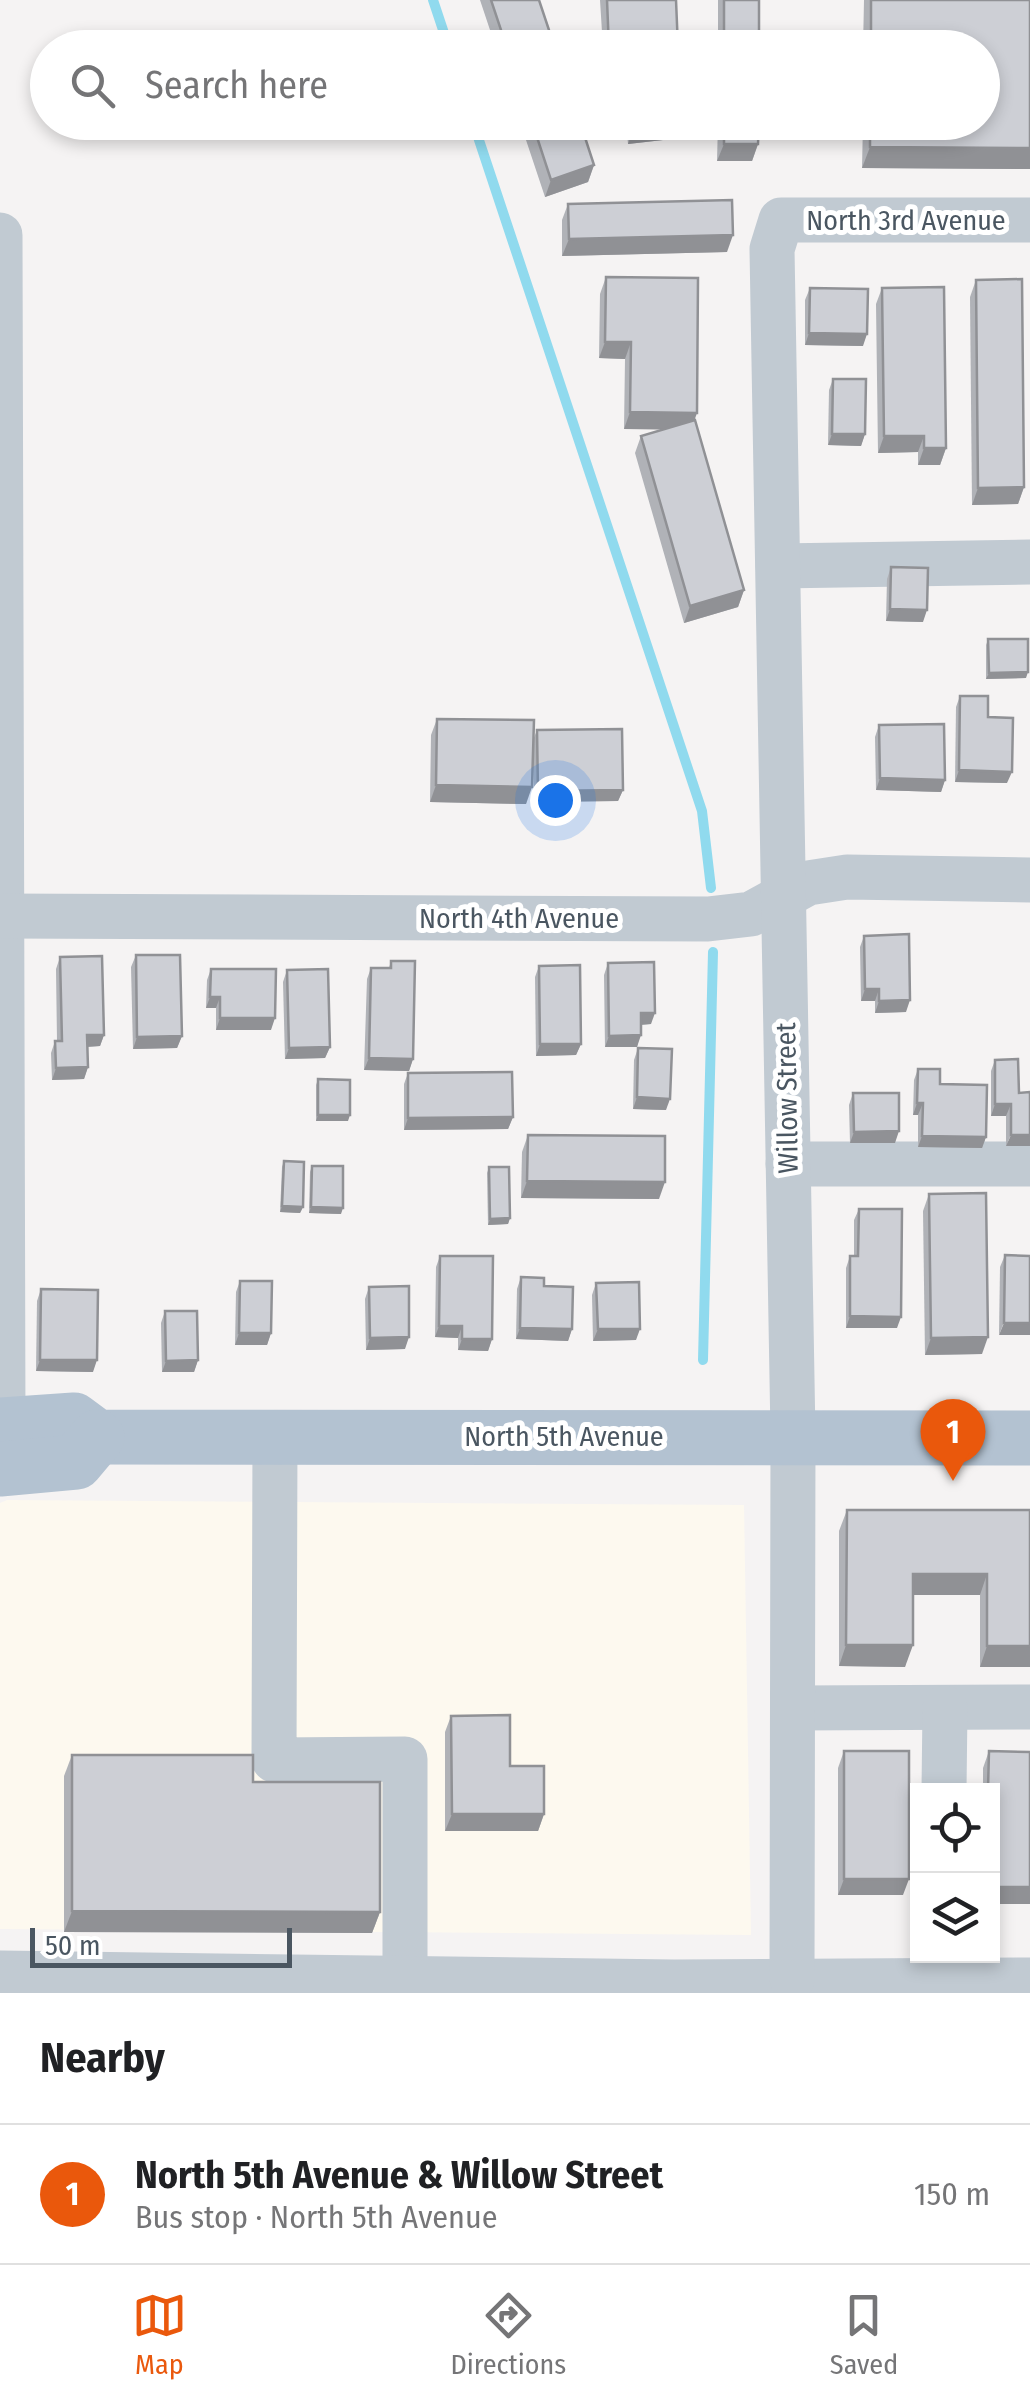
<!DOCTYPE html>
<meta charset="utf-8">
<style>
:root{--surface:#fff;--page:#f6f6f6;--text:#202124;--muted:#757577;--line:#e0e0e0;--accent:#ea580c}
body{margin:0;font-family:"Fira Sans Condensed",sans-serif;background:var(--page);color:var(--text)}
.controls{position:absolute;right:30px;bottom:30px;display:grid;overflow:hidden;border-radius:0px;box-shadow:0 5px 15px #0003}
.controls button{width:90px;height:90px;display:grid;place-items:center;padding:0;border:0;border-bottom:2px solid var(--line);background:var(--surface);color:var(--text);font:50px sans-serif}
.scale{position:absolute;left:30px;bottom:25px;width:262px;box-sizing:border-box;padding-left:10px;border:5px solid #4a5661;border-top:0;font-size:28px;line-height:35px;white-space:nowrap;color:#4a5661;-webkit-text-stroke:8px #fff;paint-order:stroke}
.you{position:absolute;left:555px;top:800px;width:35px;height:35px;margin:-25px;border:8px solid #fff;border-radius:50%;background:#1a73e8;box-shadow:0 0 0 15px #1a73e833}
.badge{display:grid;place-items:center;width:65px;height:65px;border-radius:50%;background:var(--accent);color:#fff;font-size:32px;font-weight:700}
.pin{position:absolute;translate:-50% -82px;filter:drop-shadow(0 2px 5px #0008)}
.pin::after{content:'';position:absolute;top:52px;width:35px;height:30px;background:inherit;clip-path:polygon(0 0,100% 0,50% 100%)}
.list{margin:0;padding:0;list-style:none}
h2{display:flex;justify-content:space-between;align-items:center;height:130px;margin:0;padding:0 40px;font-size:42px}
h2 small{font-size:32px;font-weight:400;color:var(--muted)}
.list li{display:grid;grid-template-columns:65px 1fr auto;gap:30px;align-items:center;box-sizing:border-box;height:140px;padding:0 40px;border-top:2px solid var(--line)}
.list b{display:block;font-size:38px;white-space:nowrap}
.list p{margin:0;font-size:32px;white-space:nowrap;color:var(--muted)}
.list em{font-size:32px;font-style:normal;color:var(--muted)}
.icon{flex:none;width:55px;height:55px;fill:none;stroke:currentColor;stroke-width:2;stroke-linecap:round;stroke-linejoin:round}
.map{position:relative;flex:none;width:1030px;height:1993px;overflow:hidden}
.search{position:absolute;background:var(--surface);box-shadow:0 5px 15px #0003;left:30px;right:30px;top:30px;height:110px;display:flex;align-items:center;gap:25px;box-sizing:border-box;padding:0 35px;border-radius:55px;color:var(--muted);font-size:38px}
.sheet{height:270px;background:var(--surface)}
nav{display:flex;justify-content:space-around;align-items:center;box-sizing:border-box;height:140px;border-top:2px solid var(--line);background:var(--surface);font-size:28px;color:var(--muted)}
nav a{display:grid;justify-items:center;gap:5px}
nav .on{color:var(--accent)}
.map>svg:first-child{display:block}
.commercial{fill:#fdf9ef}
.lines{fill:none;stroke-linecap:round;stroke-linejoin:round}
.stream{stroke:#90daee;stroke-width:10}
.minor{stroke:#c1cad2;stroke-width:45}
.major{stroke:#b3c2d1;stroke-width:55}
.wall{fill:#b0b2b7}
.shaded-wall{fill:#909195}
.building{fill:#cdcfd5;stroke:#909195;stroke-width:2.5}
.labels{text-anchor:middle;dominant-baseline:central;stroke-width:10;stroke-linejoin:round;paint-order:stroke}
.street-label{font-size:28px;fill:#4a5661;stroke:#fff}
</style>
<div class="map">
<svg width="1030" height="1993" viewBox="0 0 1030 1993">
<rect width="100%" height="100%" fill="#f5f3f3"/>
<path class="commercial" d="M7,1500L744,1505L751,1935L0,1929V1503Z"/>
<g class="lines">
<g class="stream">
<path d="M433,0L449,48"/>
<path d="M473,122L702,811L711,888"/>
<path d="M703,1360L713,952"/>
</g>
<g class="minor">
<path d="M0,235L3,1424"/>
<path d="M778,566L1030,562"/>
<path d="M0,916L708,919L751,914L808,883L847,877L1030,880"/>
<path d="M788,1164H1030"/>
<path d="M275,1436L274,1760L405,1759V1978"/>
<path d="M793,1708L1030,1707"/>
<path d="M944,1790L945,1708"/>
<path d="M0,1973L674,1982L1030,1980"/>
<path d="M792,1979L793,1435L772,249L781,220H1030"/>
</g>
<g class="major">
<path d="M0,1425L74,1420L97,1437L1030,1438"/>
<path d="M0,1469L76,1462L97,1437"/>
</g>
</g>
<g class="wall">
<path d="M480,0H539L555,48H496Z"/>
<path d="M600,0H676L678,48H603Z"/>
<rect x="718" y="0" width="41" height="48"/>
<path d="M864,0H1030V169L862,168L863,122H982V48H863Z"/>
<path d="M520,122H580L594,165L588,182L545,197Z"/>
<path d="M626,122H664L663,140L628,144Z"/>
<path d="M718,122H759L758,144L752,161H717Z"/>
<path d="M568,204L727,252L562,256V220Z"/>
<path d="M606,277L694,420L744,590L738,607L684,623L635,453L641,436L664,429H624L625,359L599,358L600,294Z"/>
<path d="M976,280L1024,487L1018,504L972,505L970,297Z"/>
<path d="M810,288L863,346L805,345V300Z"/>
<path d="M882,288L946,448L940,465H918V452L878,453L876,304Z"/>
<path d="M833,379L865,434L861,446L828,445L829,390Z"/>
<path d="M891,567L923,622L886,621L887,579Z"/>
<path d="M988,639L1026,678L986,679V645Z"/>
<path d="M960,696L988,717L1007,783L955,782L956,707Z"/>
<path d="M437,719L533,740L537,730L623,790L618,801L534,802L533,755L526,804L430,802L431,735Z"/>
<path d="M879,725L945,780L941,792L876,790L875,737Z"/>
<path d="M864,936L906,1012L875,1013V1001H861L860,947Z"/>
<path d="M136,955L182,1036L177,1048L133,1049L131,967Z"/>
<path d="M60,957L104,1035L100,1046L88,1047V1067L84,1079L52,1080L51,1053L55,1041H57L56,969Z"/>
<path d="M391,961L413,1059L409,1071L364,1070L367,979L371,968H389Z"/>
<path d="M608,963L651,1024L641,1025L637,1047H605L604,975Z"/>
<path d="M539,966L581,1044L576,1055L536,1056L535,977Z"/>
<path d="M211,969L271,1030H216V1008H206L207,980Z"/>
<path d="M287,970L330,1047L325,1058L285,1059L283,982Z"/>
<path d="M638,1048L666,1110L633,1109L634,1060Z"/>
<path d="M995,1060L1019,1093L1030,1092L1006,1146V1116H991V1071Z"/>
<path d="M918,1069L940,1084L986,1137L982,1148L918,1147V1115H913L914,1080Z"/>
<path d="M408,1073L513,1117L508,1129L404,1130V1084Z"/>
<path d="M318,1079L348,1121H316V1085Z"/>
<path d="M853,1093L895,1143H850L849,1105Z"/>
<path d="M528,1135L659,1199L521,1198L522,1152Z"/>
<path d="M284,1161L303,1207L300,1213L280,1212L282,1167Z"/>
<path d="M312,1166L341,1214L309,1213L310,1172Z"/>
<path d="M489,1167L510,1218L508,1224L488,1225L487,1173Z"/>
<path d="M929,1194L982,1354L925,1355L923,1211Z"/>
<path d="M859,1209L897,1328H846V1268L850,1256H854V1220Z"/>
<path d="M1005,1255L1030,1256L999,1335L1000,1267Z"/>
<path d="M440,1256L492,1339L488,1351L458,1350V1338L435,1337L436,1267Z"/>
<path d="M521,1277L544,1286L572,1329L568,1341L516,1339L517,1289Z"/>
<path d="M240,1281L271,1333L267,1345H235L236,1292Z"/>
<path d="M596,1283L636,1340L593,1341L592,1295Z"/>
<path d="M369,1287L405,1349L366,1350L365,1299Z"/>
<path d="M41,1289L93,1372L36,1371L37,1301Z"/>
<path d="M165,1311L198,1360L194,1372H162L161,1323Z"/>
<path d="M847,1510H1030V1667H980V1595H913L905,1667L839,1666V1531Z"/>
<path d="M451,1716L510,1766L544,1814L538,1831H445V1732Z"/>
<path d="M844,1751L903,1895H838V1768Z"/>
<path d="M989,1751L1030,1752V1904H992V1790H983V1768Z"/>
<path d="M72,1755L253,1782L380,1912L372,1933L64,1932V1776Z"/>
</g>
<g class="shaded-wall">
<path d="M665,134L663,140L628,144L630,138Z"/>
<path d="M724,144H758L752,161H717Z"/>
<path d="M870,147L1030,148V169L862,168Z"/>
<path d="M594,165L588,182L545,197L551,180Z"/>
<path d="M733,235L727,252L562,256L569,239Z"/>
<path d="M809,333L867,334L863,346L805,345Z"/>
<path d="M605,342H631L625,359L599,358Z"/>
<path d="M630,412L697,413L691,430L624,429Z"/>
<path d="M832,434H865L861,446L828,445Z"/>
<path d="M884,436H924L918,452L878,453Z"/>
<path d="M924,448H946L940,465H918Z"/>
<path d="M1024,487L1018,504L972,505L978,488Z"/>
<path d="M744,590L738,607L684,623L690,606Z"/>
<path d="M890,609L927,610L923,622L886,621Z"/>
<path d="M1028,672L1026,678L986,679L989,673Z"/>
<path d="M959,770L1012,772L1007,783L955,782Z"/>
<path d="M880,778L945,780L941,792L876,790Z"/>
<path d="M436,785L532,787L526,804L430,802Z"/>
<path d="M623,790L618,801L534,802L538,791Z"/>
<path d="M865,989H879L875,1001H861Z"/>
<path d="M210,997H220L216,1008H206Z"/>
<path d="M910,1000L906,1012L875,1013L879,1001Z"/>
<path d="M641,1013H655L651,1024L637,1025Z"/>
<path d="M220,1018H275L271,1030H216Z"/>
<path d="M87,1035H104L100,1046L83,1047Z"/>
<path d="M641,1035L637,1047H605L609,1036Z"/>
<path d="M182,1036L177,1048L133,1049L137,1037Z"/>
<path d="M540,1044H581L576,1055L536,1056Z"/>
<path d="M330,1047L325,1058L285,1059L289,1048Z"/>
<path d="M369,1058L413,1059L409,1071L364,1070Z"/>
<path d="M88,1067L84,1079L52,1080L56,1068Z"/>
<path d="M637,1097L670,1099L666,1110L633,1109Z"/>
<path d="M917,1103H923L918,1115H913Z"/>
<path d="M995,1104H1011L1006,1116H991Z"/>
<path d="M318,1115H350L348,1121H316Z"/>
<path d="M513,1117L508,1129L404,1130L408,1118Z"/>
<path d="M899,1131L895,1143H850L854,1132Z"/>
<path d="M1011,1135H1030V1146H1006Z"/>
<path d="M922,1136L986,1137L982,1148L918,1147Z"/>
<path d="M527,1181L665,1182L659,1199L521,1198Z"/>
<path d="M282,1206L303,1207L300,1213L280,1212Z"/>
<path d="M311,1207L343,1208L341,1214L309,1213Z"/>
<path d="M510,1218L508,1224L488,1225L490,1219Z"/>
<path d="M850,1316L901,1317L897,1328H846Z"/>
<path d="M1004,1323H1030V1335H999Z"/>
<path d="M439,1326H462L458,1338L435,1337Z"/>
<path d="M520,1328L572,1329L568,1341L516,1339Z"/>
<path d="M598,1329H640L636,1340L593,1341Z"/>
<path d="M239,1333H271L267,1345H235Z"/>
<path d="M409,1337L405,1349L366,1350L370,1338Z"/>
<path d="M988,1337L982,1354L925,1355L931,1338Z"/>
<path d="M462,1339H492L488,1351L458,1350Z"/>
<path d="M40,1360H97L93,1372L36,1371Z"/>
<path d="M198,1360L194,1372H162L166,1361Z"/>
<path d="M913,1574H987L980,1595H906Z"/>
<path d="M846,1645H913L905,1667L839,1666Z"/>
<path d="M987,1646H1030V1667H980Z"/>
<path d="M452,1814H544L538,1831H445Z"/>
<path d="M844,1879H909L903,1895H838Z"/>
<rect x="992" y="1887" width="38" height="17"/>
<path d="M72,1911L380,1912L372,1933L64,1932Z"/>
</g>
<g class="building">
<path d="M491,0H539L555,48H507Z"/>
<path d="M607,0H676L678,48H609Z"/>
<rect x="724" y="0" width="35" height="48"/>
<path d="M871,0H1030V148L870,147V122H982V48H871Z"/>
<path d="M532,122H580L594,165L551,180Z"/>
<path d="M629,122H664L665,134L630,138Z"/>
<path d="M724,122H759L758,144H724Z"/>
<path d="M732,200L733,235L569,239L568,204Z"/>
<path d="M606,277L698,278L697,413L630,412L631,342H605Z"/>
<path d="M1022,279L1024,487L978,488L976,280Z"/>
<path d="M944,287L946,448H924V436H884L882,288Z"/>
<path d="M810,288L868,289L867,334L809,333Z"/>
<path d="M833,379H866L865,434H832Z"/>
<path d="M695,420L744,590L690,606L641,436Z"/>
<path d="M891,567L928,568L927,610L890,609Z"/>
<path d="M988,639H1028V672L989,673Z"/>
<path d="M960,696H988V717L1013,718L1012,772L959,770Z"/>
<path d="M437,719L534,720L532,787L436,785Z"/>
<path d="M944,724L945,780L880,778L879,725Z"/>
<path d="M622,729L623,790L538,791L537,730Z"/>
<path d="M909,934L910,1000L879,1001V989H865L864,936Z"/>
<path d="M136,955H180L182,1036L137,1037Z"/>
<path d="M102,956L104,1035H87L88,1067L56,1068L55,1041H62L60,957Z"/>
<path d="M391,961H415L413,1059L369,1058L371,968H391Z"/>
<path d="M654,962L655,1013H641V1035L609,1036L608,963Z"/>
<path d="M580,965L581,1044H540L539,966Z"/>
<path d="M211,969H276L275,1018H220V997H210Z"/>
<path d="M328,969L330,1047L289,1048L287,970Z"/>
<path d="M638,1048L672,1049L670,1099L637,1097Z"/>
<path d="M1018,1059L1019,1093L1030,1092V1135H1011V1104H995V1060Z"/>
<path d="M918,1069H940V1084L987,1085L986,1137L922,1136L923,1103H917Z"/>
<path d="M512,1072L513,1117L408,1118V1073Z"/>
<path d="M318,1079L350,1080V1115H318Z"/>
<path d="M853,1093H899V1131L854,1132Z"/>
<path d="M528,1135L665,1136V1182L527,1181Z"/>
<path d="M284,1161L304,1162L303,1207L282,1206Z"/>
<path d="M312,1166H343V1208L311,1207Z"/>
<path d="M489,1167H509L510,1218L490,1219Z"/>
<path d="M986,1193L988,1337L931,1338L929,1194Z"/>
<path d="M859,1209H902L901,1317L850,1316V1256H858Z"/>
<path d="M1005,1255L1030,1256V1323H1004Z"/>
<path d="M440,1256H493L492,1339H462V1326H439Z"/>
<path d="M521,1277L544,1278V1286L573,1287L572,1329L520,1328Z"/>
<path d="M240,1281H272L271,1333H239Z"/>
<path d="M639,1282L640,1329H598L596,1283Z"/>
<path d="M409,1286V1337L370,1338L369,1287Z"/>
<path d="M41,1289L98,1290L97,1360H40Z"/>
<path d="M165,1311H197L198,1360L166,1361Z"/>
<path d="M847,1510H1030V1646H987V1574H913V1645H846Z"/>
<path d="M510,1715V1766H544V1814H452L451,1716Z"/>
<rect x="844" y="1751" width="65" height="128"/>
<path d="M989,1751L1030,1752V1887H992V1790H988Z"/>
<path d="M72,1755H253V1782H380V1912L72,1911Z"/>
</g>
<g class="labels">
<g class="street-label">
<text x="906" y="220">North 3rd Avenue</text>
<text x="519" y="918">North 4th Avenue</text>
<text transform="translate(787 1098) rotate(-91)">Willow Street</text>
<text x="564" y="1436">North 5th Avenue</text>
</g>
</g>
</svg>
<div class="controls">
<button><svg class="icon" aria-label="locate" viewBox="0 0 24 24"><circle cx="12" cy="12" r="6"/><path d="M12 2v4M12 18v4M2 12h4M18 12h4"/></svg></button>
<button><svg class="icon" aria-label="layers" viewBox="0 0 24 24"><path d="M12 4l9 5-9 5-9-5zM3 14l9 5 9-5"/></svg></button>
</div>
<div class="scale">50 m</div>
<div class="you"></div>
<div class="pin badge" style="left:953px;top:1481px">1</div>
<div class="search"><svg class="icon" aria-label="search" viewBox="0 0 24 24"><circle cx="10" cy="10" r="6"/><path d="M15 15l6 6"/></svg>Search here</div>
</div>
<section class="sheet">
<h2>Nearby<small></small></h2>
<ul class="list">
<li><span class="badge">1</span><div><b>North 5th Avenue &amp; Willow Street</b><p>Bus stop · North 5th Avenue</p></div><em>150 m</em></li>
</ul>
</section>
<nav>
<a class="on"><svg class="icon" aria-label="map" viewBox="0 0 24 24"><path d="M3 6l6-2 6 2 6-2v14l-6 2-6-2-6 2zM9 4v14M15 6v14"/></svg>Map</a>
<a><svg class="icon" aria-label="directions" viewBox="0 0 24 24"><path d="M12 3l9 9-9 9-9-9zM9 14v-3h6M13 9l2 2-2 2"/></svg>Directions</a>
<a><svg class="icon" aria-label="saved" viewBox="0 0 24 24"><path d="M7 4h10v16l-5-4-5 4z"/></svg>Saved</a>
</nav>
